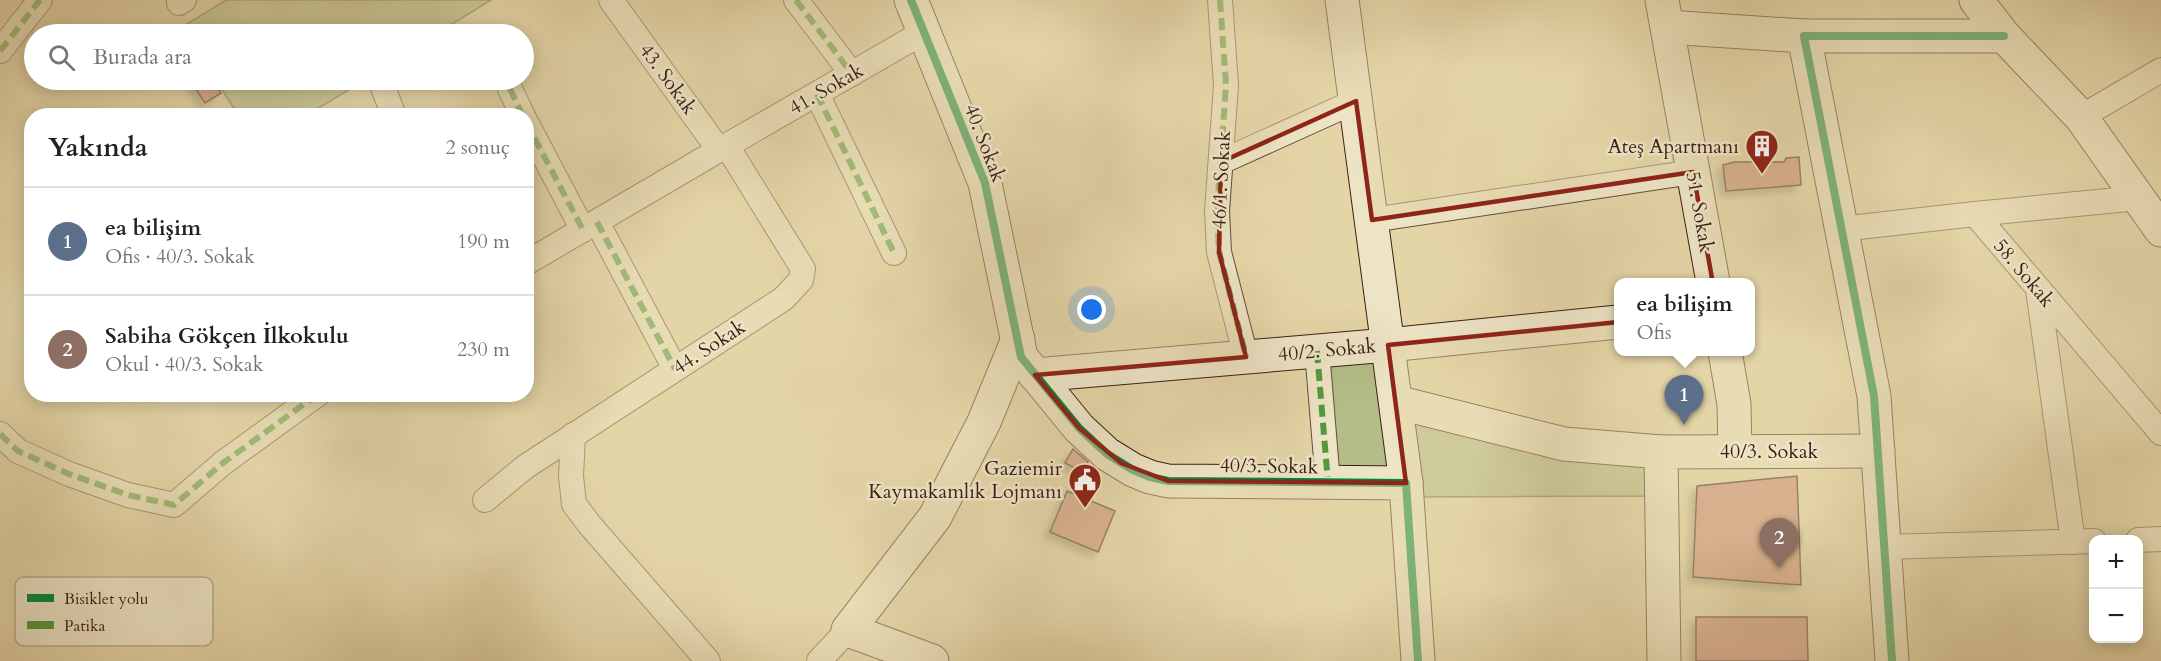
<!DOCTYPE html>
<html lang="tr">
<meta charset="utf-8">
<style>
:root{--surface:#fff;--page:#f2f2f2;--text:#202124;--muted:#757577;--line:#e0e0e0;--accent:#111827}
body{margin:0;font-family:Cardo,serif;background:var(--page);color:var(--text)}
.controls{position:absolute;right:18px;bottom:18px;display:grid;overflow:hidden;border-radius:12px;box-shadow:0 3px 15px #0003}
.controls button{width:54px;height:54px;display:grid;place-items:center;padding:0;border:0;border-bottom:2px solid var(--line);background:var(--surface);color:var(--text);font:30px sans-serif}
.you{position:absolute;left:1092px;top:310px;width:21px;height:21px;margin:-15px;border:4px solid #fff;border-radius:50%;background:#1a73e8;box-shadow:0 0 0 9px #1a73e833}
.badge{display:grid;place-items:center;width:39px;height:39px;border-radius:50%;background:var(--accent);color:#fff;font-size:20px;font-weight:700}
.pin{position:absolute;translate:-50% -50px;filter:drop-shadow(0 2px 3px #0008)}
.pin::after{content:'';position:absolute;top:32px;width:21px;height:18px;background:inherit;clip-path:polygon(0 0,100% 0,50% 100%)}
.popup{position:absolute;left:1614px;top:278px;width:141px;height:78px;box-sizing:border-box;display:grid;place-content:center;border-radius:12px;background:var(--surface);filter:drop-shadow(0 2px 4px #0005);font-size:20px;white-space:nowrap;color:var(--muted)}
.popup b{font-size:22px;color:var(--text)}
.popup::after{content:'';position:absolute;left:50%;top:100%;margin-left:-12px;border:12px solid transparent;border-top-color:var(--surface)}
.list{margin:0;padding:0;list-style:none}
h2{display:flex;justify-content:space-between;align-items:center;height:78px;margin:0;padding:0 24px;font-size:26px}
h2 small{font-size:20px;font-weight:400;color:var(--muted)}
.list li{display:grid;grid-template-columns:39px 1fr auto;gap:18px;align-items:center;box-sizing:border-box;height:108px;padding:0 24px;border-top:2px solid var(--line)}
.list b{display:block;font-size:22px;white-space:nowrap}
.list p{margin:0;font-size:20px;white-space:nowrap;color:var(--muted)}
.list em{font-size:20px;font-style:normal;color:var(--muted)}
.icon{flex:none;width:33px;height:33px;fill:none;stroke:currentColor;stroke-width:2;stroke-linecap:round;stroke-linejoin:round}
.map{position:relative;flex:none;width:2161px;height:661px;overflow:hidden}
.search{position:absolute;background:var(--surface);box-shadow:0 3px 15px #0003;left:24px;top:24px;width:510px;height:66px;display:flex;align-items:center;gap:15px;box-sizing:border-box;padding:0 21px;border-radius:33px;color:var(--muted);font-size:22px}
.panel{position:absolute;background:var(--surface);box-shadow:0 3px 15px #0003;left:24px;top:108px;width:510px;height:294px;border-radius:24px}
.map>svg:first-child{display:block}
.green{fill:#b3bd88;stroke:#786e4e;stroke-width:1.5}
.building{fill:#cb8570;stroke:#3d1e13;stroke-width:1.5;filter:url(#shadow)}
.lines{fill:none;stroke-linecap:round;stroke-linejoin:round}
.street-casing{stroke:#674c38;stroke-width:26}
.secondary-casing{stroke:#3d1e13;stroke-width:35}
.street{stroke:#ede4c6;stroke-width:24}
.secondary{stroke:#ede4c6;stroke-width:33}
.quiet{stroke:#539a3d;stroke-width:6;stroke-dasharray:12 6;stroke-linecap:butt}
.cycleway-casing{stroke:#ede4c6;stroke-width:11}
.cycleway{stroke:#00873e;stroke-width:8}
.marked{fill:none;stroke:#8f2418;stroke-width:4.5;stroke-linejoin:round}
.labels{text-anchor:middle;dominant-baseline:central;stroke-width:5;stroke-linejoin:round;paint-order:stroke}
.street-label{font-size:20px;fill:#3d1e13;stroke:#ede4c6}
.poi-label{font-size:20px;fill:#3d1e13;stroke:#ede4c6;text-anchor:end}
.key{fill:#ede4c6;stroke:#b8a990;stroke-width:1.5}
.key-label{font-size:16px;fill:#3d1e13}
</style>
<div class="map">
<svg width="2161" height="661" viewBox="0 0 2161 661">
<defs>
<filter id="shadow"><feDropShadow dx="-5.5" dy="5.5" stdDeviation="3" flood-color="#0004"/></filter>
</defs>
<rect width="100%" height="100%" fill="#e4d5a7"/>
<filter id="stains"><feTurbulence type="fractalNoise" baseFrequency=".00333" numOctaves="4"/><feColorMatrix values="0 0 0 0 .2 0 0 0 0 .09 0 0 0 0 .02 0 0 0 .5 -.17"/></filter>
<radialGradient id="worn" r=".72"><stop offset=".6" stop-color="#630" stop-opacity="0"/><stop offset="1" stop-color="#630" stop-opacity=".3"/></radialGradient>
<g class="green">
<path d="M226,0H491L436,34H187L182,27Z"/>
<path d="M216,80H365L307,115H238Z"/>
<path d="M1388,345L1396,402L1661,452V496L1407,497L1328,483L1317,351Z"/>
</g>
<g class="building">
<path d="M190,80H212L221,93L205,103Z"/>
<path d="M1799,157L1801,185L1726,191L1723,165L1734,162H1784L1786,158Z"/>
<path d="M1073,449L1088,462L1083,472L1065,463Z"/>
<path d="M1797,476L1801,585L1693,577L1697,486Z"/>
<path d="M1067,491L1115,511L1098,552L1050,532Z"/>
<path d="M1696,617H1807L1808,661H1696Z"/>
</g>
<g class="lines">
<g class="street-casing">
<g id="street">
<path d="M611,0L719,150L924,32"/>
<path d="M796,0L852,74"/>
<path d="M1220,0L1226,85L1217,211L1219,252L1246,357"/>
<path d="M179,3L184,0"/>
<path d="M0,51L40,0"/>
<path d="M381,82L394,116"/>
<path d="M510,89L523,116"/>
<path d="M817,94L894,253"/>
<path d="M2081,117L2161,70"/>
<path d="M526,122L583,230"/>
<path d="M1221,162L1356,101"/>
<path d="M1975,214L2138,198"/>
<path d="M1372,220L1693,172"/>
<path d="M597,222L675,369"/>
<path d="M1841,229L1975,214L2161,433"/>
<path d="M526,263L719,150"/>
<path d="M2038,289L2073,542"/>
<path d="M1317,351L1328,483"/>
<path d="M0,434L18,451L69,474L128,495L174,505L223,463L318,394"/>
<path d="M573,435L571,476L574,504L589,524L708,661"/>
<path d="M485,500L525,467L783,299L801,280L803,269L727,146"/>
<path d="M2138,540L2161,539"/>
<path d="M1884,547L2094,541"/>
<path d="M819,661L848,630"/>
</g>
</g>
<g class="secondary-casing">
<g id="secondary">
<path d="M911,0L985,183L1021,357L1079,428L1107,454L1133,470L1150,477L1168,481L1406,483L1418,661"/>
<path d="M1342,0L1406,483"/>
<path d="M1662,0L1713,282"/>
<path d="M1976,0L2004,36L2081,117L2161,230"/>
<path d="M1667,27L1804,36"/>
<path d="M1725,352L1734,404L1735,451"/>
<path d="M1035,375L1388,345L1618,322"/>
<path d="M1396,402L1564,444L1661,452"/>
<path d="M932,661L848,630L935,517L984,422L1018,339"/>
<path d="M1664,661L1661,452L1878,451"/>
<path d="M1892,661L1874,396L1804,36H2004"/>
</g>
</g>
<use href="#street" class="street"/>
<use href="#secondary" class="secondary"/>
<g class="quiet">
<path d="M796,0L852,74"/>
<path d="M1220,0L1226,85L1217,211L1219,252L1246,357"/>
<path d="M0,51L40,0"/>
<path d="M510,89L523,116"/>
<path d="M817,94L894,253"/>
<path d="M526,122L583,230"/>
<path d="M597,222L675,369"/>
<path d="M1317,351L1328,483"/>
<path d="M0,434L18,451L69,474L128,495L174,505L223,463L318,394"/>
</g>
<g class="cycleway-casing">
<g id="cycleway">
<path d="M911,0L985,183L1021,357L1079,428L1107,454L1133,470L1150,477L1168,481L1406,483L1418,661"/>
<path d="M1892,661L1874,396L1804,36H2004"/>
</g>
</g>
<use href="#cycleway" class="cycleway"/>
</g>
<path d="M0 0H2161V661H0ZM1356,101L1372,220L1693,172L1718,312L1388,345L1406,483L1168,481L1121,463L1079,428L1035,375L1246,357L1219,252L1221,162Z" fill="#e4d5a7" fill-opacity=".55" fill-rule="evenodd"/>
<path class="marked" d="M1356,101L1372,220L1693,172L1718,312L1388,345L1406,483L1168,481L1121,463L1079,428L1035,375L1246,357L1219,252L1221,162Z"/>
<defs>
<g id="building-pin" transform="scale(1.725)"><path d="M0 17L-7.5 6A9.5 9.5 0 1 1 7.5 6Z" fill="#8f2418" stroke="#ede4c6"/><path d="M-4-6H4V6H1V3H-1V6H-4ZM-2.5-4.3h1.7v1.8h-1.7ZM.8-4.3h1.7v1.8H.8ZM-2.5-1h1.7V.8h-1.7ZM.8-1h1.7V.8H.8Z" fill="#fff"/></g>
<g id="civic-pin" transform="scale(1.725)"><path d="M0 17L-7.5 6A9.5 9.5 0 1 1 7.5 6Z" fill="#8f2418" stroke="#ede4c6"/><path d="M-.6-6.5H3V-4.5H.6V-3L4-1V1h2V6H-6V1h2V-1L-.6-3ZM-1.2 2.5V6h2.4V2.5Z" fill="#fff"/></g>
</defs>
<g fill-rule="evenodd">
<use href="#building-pin" x="1762" y="146"/>
<use href="#civic-pin" x="1085" y="480"/>
</g>
<g class="labels">
<g class="street-label">
<text transform="translate(668 79) rotate(54)">43. Sokak</text>
<text transform="translate(826 89) rotate(-30)">41. Sokak</text>
<text transform="translate(985 143) rotate(69)">40. Sokak</text>
<text transform="translate(1221 180) rotate(-87)">46/1. Sokak</text>
<text transform="translate(1700 212) rotate(80)">51. Sokak</text>
<text transform="translate(2024 273) rotate(50)">58. Sokak</text>
<text transform="translate(709 347) rotate(-33)">44. Sokak</text>
<text transform="translate(1327 350) rotate(-5)">40/2. Sokak</text>
<text x="1769" y="451">40/3. Sokak</text>
<text transform="translate(1269 466) rotate(1)">40/3. Sokak</text>
</g>
<g class="poi-label">
<text x="1739" y="146">Ateş Apartmanı</text>
<text x="1062" y="468">Gaziemir<tspan x="1062" dy="23">Kaymakamlık Lojmanı</tspan></text>
</g>
</g>
<rect x="15" y="577" width="198" height="69" rx="9" class="key"/>
<rect x="27" y="594" width="27" height="8" fill="#00873e"/>
<rect x="27" y="621" width="27" height="8" fill="#539a3d"/>
<g class="key-label">
<text x="64" y="604">Bisiklet yolu</text>
<text x="64" y="631">Patika</text>
</g>
<rect width="100%" height="100%" filter="url(#stains)"/>
<rect width="100%" height="100%" fill="url(#worn)"/>
</svg>
<div class="controls">
<button>+</button>
<button>−</button>
</div>
<div class="you"></div>
<div class="pin badge" style="left:1684px;top:425px;background:#5c6f8a">1</div>
<div class="popup"><b>ea bilişim</b>Ofis</div>
<div class="pin badge" style="left:1779px;top:568px;background:#8d6e63">2</div>
<div class="search"><svg class="icon" aria-label="search" viewBox="0 0 24 24"><circle cx="10" cy="10" r="6"/><path d="M15 15l6 6"/></svg>Burada ara</div>
<section class="panel">
<h2>Yakında<small>2 sonuç</small></h2>
<ul class="list">
<li><span class="badge" style="background:#5c6f8a">1</span><div><b>ea bilişim</b><p>Ofis · 40/3. Sokak</p></div><em>190 m</em></li>
<li><span class="badge" style="background:#8d6e63">2</span><div><b>Sabiha Gökçen İlkokulu</b><p>Okul · 40/3. Sokak</p></div><em>230 m</em></li>
</ul>
</section>
</div>
